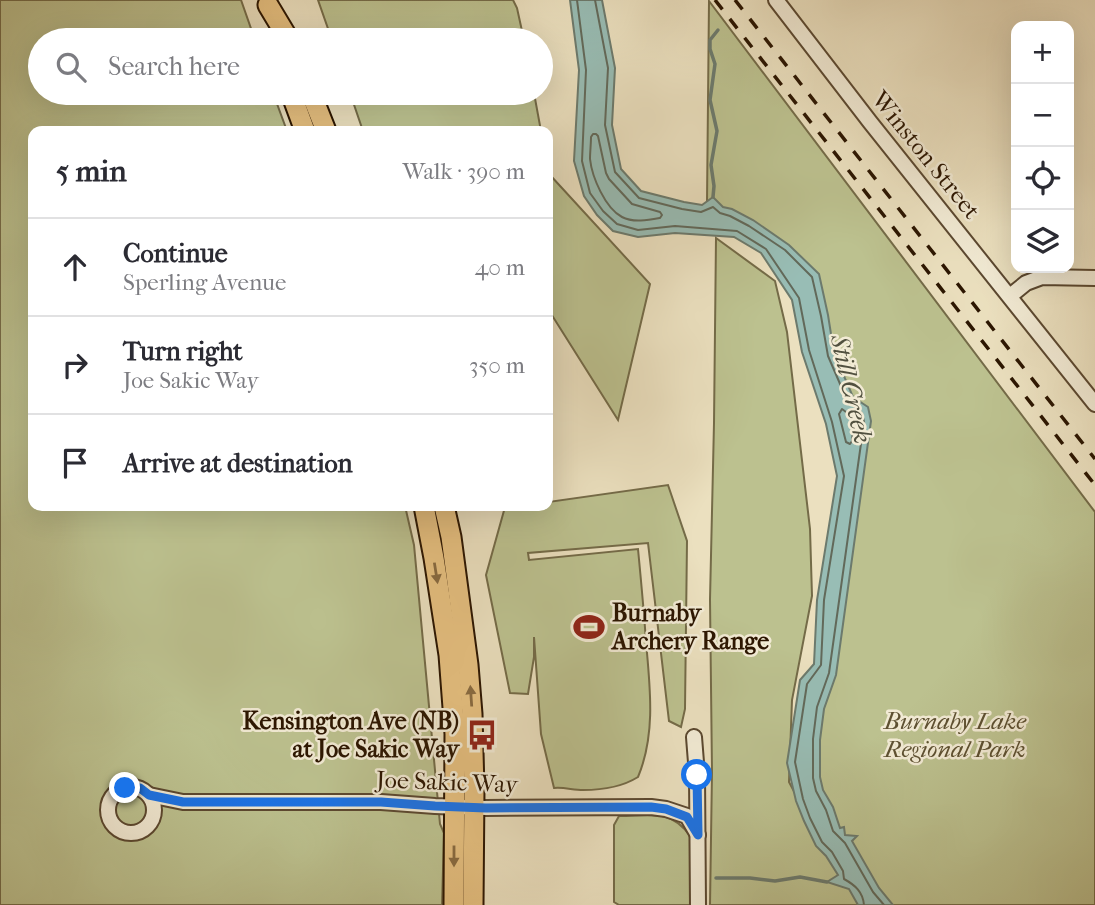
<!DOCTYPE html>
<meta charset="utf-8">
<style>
:root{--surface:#fff;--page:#f2f2f3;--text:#2b2b33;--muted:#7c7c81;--line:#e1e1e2}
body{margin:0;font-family:"IM FELL French Canon",serif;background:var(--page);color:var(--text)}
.controls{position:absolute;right:21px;top:21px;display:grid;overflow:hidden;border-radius:14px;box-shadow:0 7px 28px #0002}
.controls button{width:63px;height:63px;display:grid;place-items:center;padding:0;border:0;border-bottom:2px solid var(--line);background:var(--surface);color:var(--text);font:35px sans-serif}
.stop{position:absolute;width:21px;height:21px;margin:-16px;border:5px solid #1a73e8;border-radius:50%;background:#fff}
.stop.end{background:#1a73e8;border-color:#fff;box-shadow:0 2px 7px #0008}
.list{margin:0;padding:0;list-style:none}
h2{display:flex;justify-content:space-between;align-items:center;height:91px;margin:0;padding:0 28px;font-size:30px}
h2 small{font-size:23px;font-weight:400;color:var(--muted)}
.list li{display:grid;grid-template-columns:46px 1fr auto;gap:21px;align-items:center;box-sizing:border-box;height:98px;padding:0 28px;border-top:2px solid var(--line)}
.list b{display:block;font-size:26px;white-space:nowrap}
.list p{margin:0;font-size:23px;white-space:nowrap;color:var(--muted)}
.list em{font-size:23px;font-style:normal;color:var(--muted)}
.icon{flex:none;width:38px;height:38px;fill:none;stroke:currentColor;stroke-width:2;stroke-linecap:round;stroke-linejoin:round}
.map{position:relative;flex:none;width:1095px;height:905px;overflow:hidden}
.search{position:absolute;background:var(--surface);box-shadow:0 7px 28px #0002;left:28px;top:28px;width:525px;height:77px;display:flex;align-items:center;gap:18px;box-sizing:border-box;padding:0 24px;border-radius:38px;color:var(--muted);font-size:26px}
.panel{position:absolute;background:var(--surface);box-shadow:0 7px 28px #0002;left:28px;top:126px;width:525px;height:385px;border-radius:14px}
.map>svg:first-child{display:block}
.green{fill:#bcc18f;stroke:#746b48;stroke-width:2}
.water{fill:#98bdb5;stroke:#6c7a6d;stroke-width:2}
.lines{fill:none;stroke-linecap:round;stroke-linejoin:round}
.shore{stroke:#62695a;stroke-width:2}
.stream{stroke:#6c7a6d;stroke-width:3.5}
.minor-casing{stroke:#5b4830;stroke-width:18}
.major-casing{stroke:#2b1500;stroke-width:23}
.minor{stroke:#f2ebd5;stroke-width:14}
.major{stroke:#e6c080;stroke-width:19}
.rail{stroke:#2b1500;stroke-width:3.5;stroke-dasharray:12 12;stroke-linecap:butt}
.oneway{fill:#886a40}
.route{stroke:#1a73e8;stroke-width:9}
.labels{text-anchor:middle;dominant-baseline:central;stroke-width:5;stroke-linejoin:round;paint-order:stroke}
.street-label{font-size:24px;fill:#2b1500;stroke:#f2ebd5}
.poi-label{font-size:24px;font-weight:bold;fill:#2b1500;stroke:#f2ebd5;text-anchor:start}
.park-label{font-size:24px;font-style:italic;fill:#5e5132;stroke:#f2ebd5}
.water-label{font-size:26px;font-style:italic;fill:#51503f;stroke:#f2ebd5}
</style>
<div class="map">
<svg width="1095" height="905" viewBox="0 0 1095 905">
<rect width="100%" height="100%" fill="#ebe0bf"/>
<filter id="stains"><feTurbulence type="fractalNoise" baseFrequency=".00286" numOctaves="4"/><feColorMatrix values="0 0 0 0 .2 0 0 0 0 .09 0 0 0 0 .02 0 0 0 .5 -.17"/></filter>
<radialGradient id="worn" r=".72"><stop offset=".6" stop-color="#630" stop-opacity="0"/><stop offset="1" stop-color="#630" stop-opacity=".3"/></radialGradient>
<g class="green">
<path d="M0,0H241L255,40H40V93H273L287,131H33V506H405L414,545L440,824L444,833L442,905H0Z"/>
<path d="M318,0H513L517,8L524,40H332Z"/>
<path d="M709,1L1095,512V905H888L818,804L815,724L861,436L802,264L707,202Z"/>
<path d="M350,93H534L541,131H363Z"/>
<path d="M548,163L550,175L650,284L618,420L548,309Z"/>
<path d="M716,238L775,281L787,332L810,529L812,596L792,700L789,782L831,861L868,905H710L712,772L710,600L714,423Z"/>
<path d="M668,485L687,541L685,709L681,727L669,721L648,543L528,553L529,560L638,549C641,580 644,611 646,642C650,687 656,734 638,777C622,787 601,790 583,790C573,790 564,787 554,788L541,734L534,637V657L528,694L510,693L486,575L505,507L548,506V502Z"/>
<path d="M619,816C649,816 671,808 690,836V905H619L614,902V825Z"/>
</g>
<path class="water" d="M570,0H602L615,68L612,125L621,169L641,191L684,202L702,205L713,197L723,207L732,209L753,220L789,245L819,274L828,315L834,353L853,397L868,407L871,421L836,675L824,709L820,740V777L823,790L833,807L840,828L844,827L845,835L857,836L852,841L879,888L893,905H858L849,889L827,882L838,875L826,856L816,846L804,821L796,801L787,763L800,680L814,664L817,600L837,476L826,424L802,352L792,300L761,253L734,237L675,233L638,237L613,231L597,215L584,196L574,161L579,70Z"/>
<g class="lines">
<g class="shore">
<path d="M577,0L586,70L582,161L590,193L603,211L617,224L638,230L675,226L737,231L766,249L799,298L809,350L832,422L844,476L824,600L821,665L807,684L795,762L803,799L810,818L822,842L832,852L843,871L844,879C855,885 863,892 864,905"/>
<path d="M595,0L608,68L605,125L615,172L639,198L682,209L701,212L713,207L720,213L730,216L749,226L785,250L812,277L821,316L828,356L847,400L862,413L864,422L829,673L817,707L813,739V778L816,791L826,810L833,831L845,843L873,892L884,905"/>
<path d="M593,134H596L598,136L606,173L609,179L632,204L660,212L662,215L660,218C649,220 633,223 622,217C605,208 592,177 590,159C590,152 591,144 591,137Z"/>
<path d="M842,409L854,418L852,441L850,444L846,442L839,414Z"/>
</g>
<g class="stream">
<path d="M713,197L714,186L711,165L717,131L710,100L715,64L710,49V40L718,30"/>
<path d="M716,878H750L775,881L800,877L827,882"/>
</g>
<g class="minor-casing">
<g id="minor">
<path d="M776,0L870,122L1095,404"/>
<path d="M1010,296L1026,283L1042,277L1095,278"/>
<path d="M694,737L697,775L698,905"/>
<circle cx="131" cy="810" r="23"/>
<path d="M149,795L183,802H381L435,806L486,808L651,807L666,809L687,816L698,835"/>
</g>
</g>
<g class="major-casing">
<g id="major">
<path d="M268,5L289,40"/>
<path d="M291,93L305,131"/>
<path d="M311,93L326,131"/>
<path d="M424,506L434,558L449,655L455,734L454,905"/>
<path d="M444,506L451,537L468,665L472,714L474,789L473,905"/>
</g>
</g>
<use href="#minor" class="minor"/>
<use href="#major" class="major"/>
<g class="rail">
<path d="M715,0L1095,485"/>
<path d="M735,0L1095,459"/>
</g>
</g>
<defs><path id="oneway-solid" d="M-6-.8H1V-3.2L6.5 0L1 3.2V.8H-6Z" transform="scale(1.75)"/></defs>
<g class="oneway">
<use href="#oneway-solid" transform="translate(436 573) rotate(81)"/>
<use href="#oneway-solid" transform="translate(471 696) rotate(-94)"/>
<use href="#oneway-solid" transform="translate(454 856) rotate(90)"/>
</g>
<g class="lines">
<path class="route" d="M125,788H140L149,795L183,802H381L435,806L486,808L651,807L666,809L687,817L698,835L697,775"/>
</g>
<defs>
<g id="stadium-bare" transform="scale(2.415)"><path d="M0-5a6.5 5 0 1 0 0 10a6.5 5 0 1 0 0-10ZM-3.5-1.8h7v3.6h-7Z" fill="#8f2418" stroke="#f2ebd5" stroke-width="2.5" paint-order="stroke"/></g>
<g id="bus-bare" transform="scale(2.415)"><path d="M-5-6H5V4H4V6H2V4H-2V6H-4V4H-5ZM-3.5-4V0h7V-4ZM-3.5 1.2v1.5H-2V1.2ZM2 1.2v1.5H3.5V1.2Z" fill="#8f2418" stroke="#f2ebd5" stroke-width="2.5" paint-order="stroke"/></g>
</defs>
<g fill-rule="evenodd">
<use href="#stadium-bare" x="589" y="627"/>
<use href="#bus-bare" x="482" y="735"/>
</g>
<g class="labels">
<g class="street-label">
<text transform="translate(926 155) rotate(51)">Winston Street</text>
<text transform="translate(447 782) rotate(2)">Joe Sakic Way</text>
</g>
<g class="poi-label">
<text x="612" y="613">Burnaby<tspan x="612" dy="28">Archery Range</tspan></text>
<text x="459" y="721" text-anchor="end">Kensington Ave (NB)<tspan x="459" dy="28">at Joe Sakic Way</tspan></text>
</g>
<g class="park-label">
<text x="955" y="721">Burnaby Lake<tspan x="955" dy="28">Regional Park</tspan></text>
</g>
<g class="water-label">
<text transform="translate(851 389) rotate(77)">Still Creek</text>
</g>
</g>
<rect width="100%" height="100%" filter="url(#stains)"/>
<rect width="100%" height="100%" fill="url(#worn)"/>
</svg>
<div class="controls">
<button>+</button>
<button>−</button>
<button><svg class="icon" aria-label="locate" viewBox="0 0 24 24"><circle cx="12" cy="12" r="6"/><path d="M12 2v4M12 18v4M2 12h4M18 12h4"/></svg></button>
<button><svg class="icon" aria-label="layers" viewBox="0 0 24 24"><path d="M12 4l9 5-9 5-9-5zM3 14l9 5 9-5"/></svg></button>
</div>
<div class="stop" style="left:697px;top:775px"></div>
<div class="stop end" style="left:125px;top:788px"></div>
<div class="search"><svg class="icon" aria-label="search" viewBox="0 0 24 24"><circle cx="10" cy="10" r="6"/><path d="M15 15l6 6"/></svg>Search here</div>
<section class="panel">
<h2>5 min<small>Walk · 390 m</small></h2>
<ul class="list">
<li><svg class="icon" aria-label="ahead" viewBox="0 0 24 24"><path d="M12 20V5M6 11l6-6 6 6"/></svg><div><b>Continue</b><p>Sperling Avenue</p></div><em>40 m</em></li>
<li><svg class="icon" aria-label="right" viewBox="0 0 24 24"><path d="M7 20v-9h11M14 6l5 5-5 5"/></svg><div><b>Turn right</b><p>Joe Sakic Way</p></div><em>350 m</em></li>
<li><svg class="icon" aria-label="arrive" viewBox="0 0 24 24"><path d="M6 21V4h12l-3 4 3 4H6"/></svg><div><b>Arrive at destination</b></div></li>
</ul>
</section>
</div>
